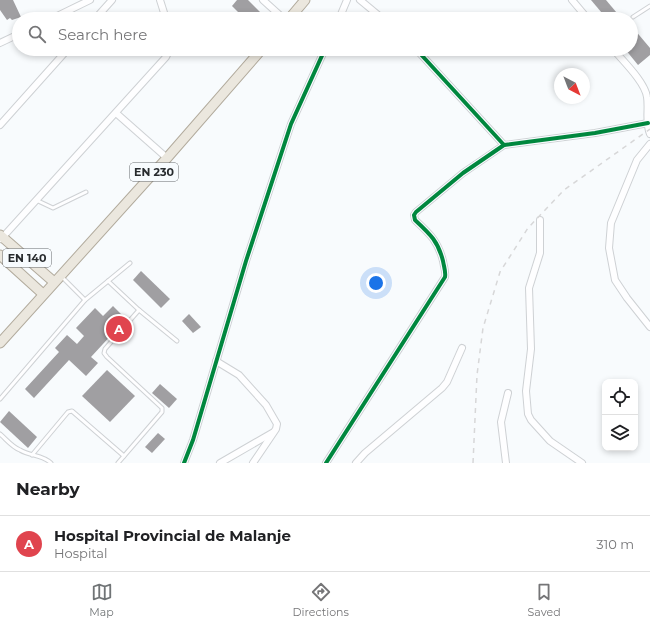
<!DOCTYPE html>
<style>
:root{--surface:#fff;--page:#f2f2f2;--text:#202124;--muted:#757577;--line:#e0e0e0;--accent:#707476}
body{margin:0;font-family:Montserrat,sans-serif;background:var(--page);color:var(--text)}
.controls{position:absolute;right:12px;bottom:12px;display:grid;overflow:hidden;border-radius:8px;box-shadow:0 2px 6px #0003}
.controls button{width:36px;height:36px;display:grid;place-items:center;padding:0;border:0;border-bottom:1px solid var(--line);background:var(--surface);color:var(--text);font:20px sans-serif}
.compass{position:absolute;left:554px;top:68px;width:36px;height:36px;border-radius:50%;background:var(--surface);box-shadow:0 2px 6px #0003;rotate:138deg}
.you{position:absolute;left:376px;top:283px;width:14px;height:14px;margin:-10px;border:3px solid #fff;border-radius:50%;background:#1a73e8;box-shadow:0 0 0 6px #1a73e833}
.badge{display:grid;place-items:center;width:26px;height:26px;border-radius:50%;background:var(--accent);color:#fff;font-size:13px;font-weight:700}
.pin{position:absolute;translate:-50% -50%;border:2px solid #fff;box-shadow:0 1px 4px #0006}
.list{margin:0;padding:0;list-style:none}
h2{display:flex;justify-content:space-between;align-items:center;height:52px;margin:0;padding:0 16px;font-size:17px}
h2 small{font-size:13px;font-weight:400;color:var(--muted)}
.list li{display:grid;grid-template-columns:26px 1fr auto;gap:12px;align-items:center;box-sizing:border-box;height:56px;padding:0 16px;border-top:1px solid var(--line)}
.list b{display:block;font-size:15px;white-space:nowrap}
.list p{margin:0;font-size:13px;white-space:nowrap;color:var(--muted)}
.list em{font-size:13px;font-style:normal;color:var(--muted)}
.icon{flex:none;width:22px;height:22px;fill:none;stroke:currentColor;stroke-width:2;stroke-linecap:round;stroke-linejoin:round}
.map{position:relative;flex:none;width:650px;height:463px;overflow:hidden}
.search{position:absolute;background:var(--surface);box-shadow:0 2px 6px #0003;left:12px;right:12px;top:12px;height:44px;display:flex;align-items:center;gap:10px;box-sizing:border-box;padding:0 14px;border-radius:22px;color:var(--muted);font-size:15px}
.sheet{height:108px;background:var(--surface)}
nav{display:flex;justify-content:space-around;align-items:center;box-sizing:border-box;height:56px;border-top:1px solid var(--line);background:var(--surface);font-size:11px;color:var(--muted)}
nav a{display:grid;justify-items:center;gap:2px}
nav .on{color:var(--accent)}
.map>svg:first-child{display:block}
.building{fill:#a09fa2}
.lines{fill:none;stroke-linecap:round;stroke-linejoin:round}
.lane-casing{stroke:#ced1d4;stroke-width:5}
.street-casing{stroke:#ced1d4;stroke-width:8}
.primary-casing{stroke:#b2ab9d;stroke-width:11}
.lane{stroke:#fefeff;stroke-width:3}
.street{stroke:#fefeff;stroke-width:6}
.primary{stroke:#ebe7de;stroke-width:9}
.rail{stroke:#d7d7d8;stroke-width:1.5;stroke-dasharray:5 5;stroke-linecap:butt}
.cycleway-casing{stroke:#f7fbfe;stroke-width:6}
.cycleway{stroke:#00873e;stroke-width:4}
.labels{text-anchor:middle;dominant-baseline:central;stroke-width:4;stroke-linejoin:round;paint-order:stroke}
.shield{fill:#f7fbfe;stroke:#65696c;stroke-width:1}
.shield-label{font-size:11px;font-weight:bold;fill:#272b2e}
</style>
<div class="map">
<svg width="650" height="463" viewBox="0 0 650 463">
<rect width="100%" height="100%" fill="#f8fbfd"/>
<g class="building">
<path d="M0,0H13L21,17L12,20L10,18L7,20L0,10Z"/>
<path d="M237,0H248L263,15L259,19H245L232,6Z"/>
<path d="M591,0H606L622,19H607Z"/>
<path d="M634,29L650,48V55L638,65L625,49H631V32Z"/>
<path d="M141,271L170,299L161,308L133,280Z"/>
<path d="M113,306L126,319L91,357L98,363L86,376L69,360L34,398L25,389L59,352L55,348L67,335L77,344L84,336L76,328L95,308L103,316Z"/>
<path d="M189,314L201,327L193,333L182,321Z"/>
<path d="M107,370L135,396L110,422L82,396Z"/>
<path d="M160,384L177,399L169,408L152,393Z"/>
<path d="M9,411L37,437L28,448L0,422Z"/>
<path d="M158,433L165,439L152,453L145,447Z"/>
</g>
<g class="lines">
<g class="lane-casing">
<g id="lane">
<path d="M633,17L650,6"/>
<path d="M36,200L53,208L86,192"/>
<path d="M62,277L85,300"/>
<path d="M108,281L139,310L177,341"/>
<path d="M0,399L85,300L130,263"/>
<path d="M0,434C6,439 12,447 20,450C30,456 43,455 51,463"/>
<path d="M32,455L68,412L72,411L124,456"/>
<path d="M118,463L162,412V408L107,357L104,353L105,349L139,310"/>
</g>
</g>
<g class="street-casing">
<g id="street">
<path d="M160,0L166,19"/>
<path d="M263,0L284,19"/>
<path d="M360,0L383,19"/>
<path d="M572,0L588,19"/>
<path d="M51,19L90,0"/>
<path d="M95,19L112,0"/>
<path d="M339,19L347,0"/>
<path d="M0,43L19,34"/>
<path d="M416,49L504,145L595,133L648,123"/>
<path d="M613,49C623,61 645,82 647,97C649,109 645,122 650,134"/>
<path d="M116,113L167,158"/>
<path d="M0,125L68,49"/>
<path d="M650,144L637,160L611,223L609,248L615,280L627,298L650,327"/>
<path d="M540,220V253L529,288L531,349L526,391L528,414L531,420L550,441L582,463"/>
<path d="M1,239L166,57L170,49"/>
<path d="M216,361L239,375L266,405L277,424L276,429L253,463"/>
<path d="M184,463L193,440L246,261L291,124L325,49"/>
<path d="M220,463L272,433"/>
<path d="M326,463L445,277C446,272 444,267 443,261C438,241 430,234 415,220L414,215L416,212L463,173L504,145"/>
<path d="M356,463L365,453L442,388L447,382L462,348"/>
<path d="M506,463L501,422L508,393"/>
</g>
</g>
<g class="primary-casing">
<g id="primary">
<path d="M289,19L305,0"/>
<path d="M0,235L54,282"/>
<path d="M0,255L43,294"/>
<path d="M0,343L167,158L262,49"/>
</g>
</g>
<use href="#lane" class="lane"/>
<use href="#street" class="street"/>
<use href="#primary" class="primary"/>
<path class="rail" d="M473,463L477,375L483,328L500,272L528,228L564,190L650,129"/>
<g class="cycleway-casing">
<g id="cycleway">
<path d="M416,49L504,145L595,133L648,123"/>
<path d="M184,463L193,440L246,261L291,124L325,49"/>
<path d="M326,463L445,277C446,272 444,267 443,261C438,241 430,234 415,220L414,215L416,212L463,173L504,145"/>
</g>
</g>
<use href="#cycleway" class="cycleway"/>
</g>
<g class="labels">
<g class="shield">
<rect x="130" y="163" width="48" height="18" rx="3"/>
<rect x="3" y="249" width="48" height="18" rx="3"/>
</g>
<g class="shield-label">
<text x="154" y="172">EN 230</text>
<text x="27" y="258">EN 140</text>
</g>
</g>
</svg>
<div class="controls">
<button><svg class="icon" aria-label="locate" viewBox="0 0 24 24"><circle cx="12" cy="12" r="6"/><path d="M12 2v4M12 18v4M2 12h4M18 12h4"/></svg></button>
<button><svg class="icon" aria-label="layers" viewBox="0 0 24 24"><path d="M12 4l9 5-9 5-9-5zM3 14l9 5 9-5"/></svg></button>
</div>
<svg class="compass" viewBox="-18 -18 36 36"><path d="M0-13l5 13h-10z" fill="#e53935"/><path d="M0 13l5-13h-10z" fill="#757577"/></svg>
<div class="you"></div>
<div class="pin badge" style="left:119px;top:329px;background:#e0444e">A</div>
<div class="search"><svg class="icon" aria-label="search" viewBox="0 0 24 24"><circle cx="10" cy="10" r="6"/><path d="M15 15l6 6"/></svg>Search here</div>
</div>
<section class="sheet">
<h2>Nearby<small></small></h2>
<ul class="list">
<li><span class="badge" style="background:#e0444e">A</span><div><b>Hospital Provincial de Malanje</b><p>Hospital</p></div><em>310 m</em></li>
</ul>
</section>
<nav>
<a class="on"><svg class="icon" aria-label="map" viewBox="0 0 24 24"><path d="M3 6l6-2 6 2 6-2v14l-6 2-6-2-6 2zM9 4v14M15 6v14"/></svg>Map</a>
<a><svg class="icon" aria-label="directions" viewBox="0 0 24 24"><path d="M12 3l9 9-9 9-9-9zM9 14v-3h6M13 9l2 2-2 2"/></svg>Directions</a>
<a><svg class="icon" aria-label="saved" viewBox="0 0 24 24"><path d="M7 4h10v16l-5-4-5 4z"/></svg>Saved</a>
</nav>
